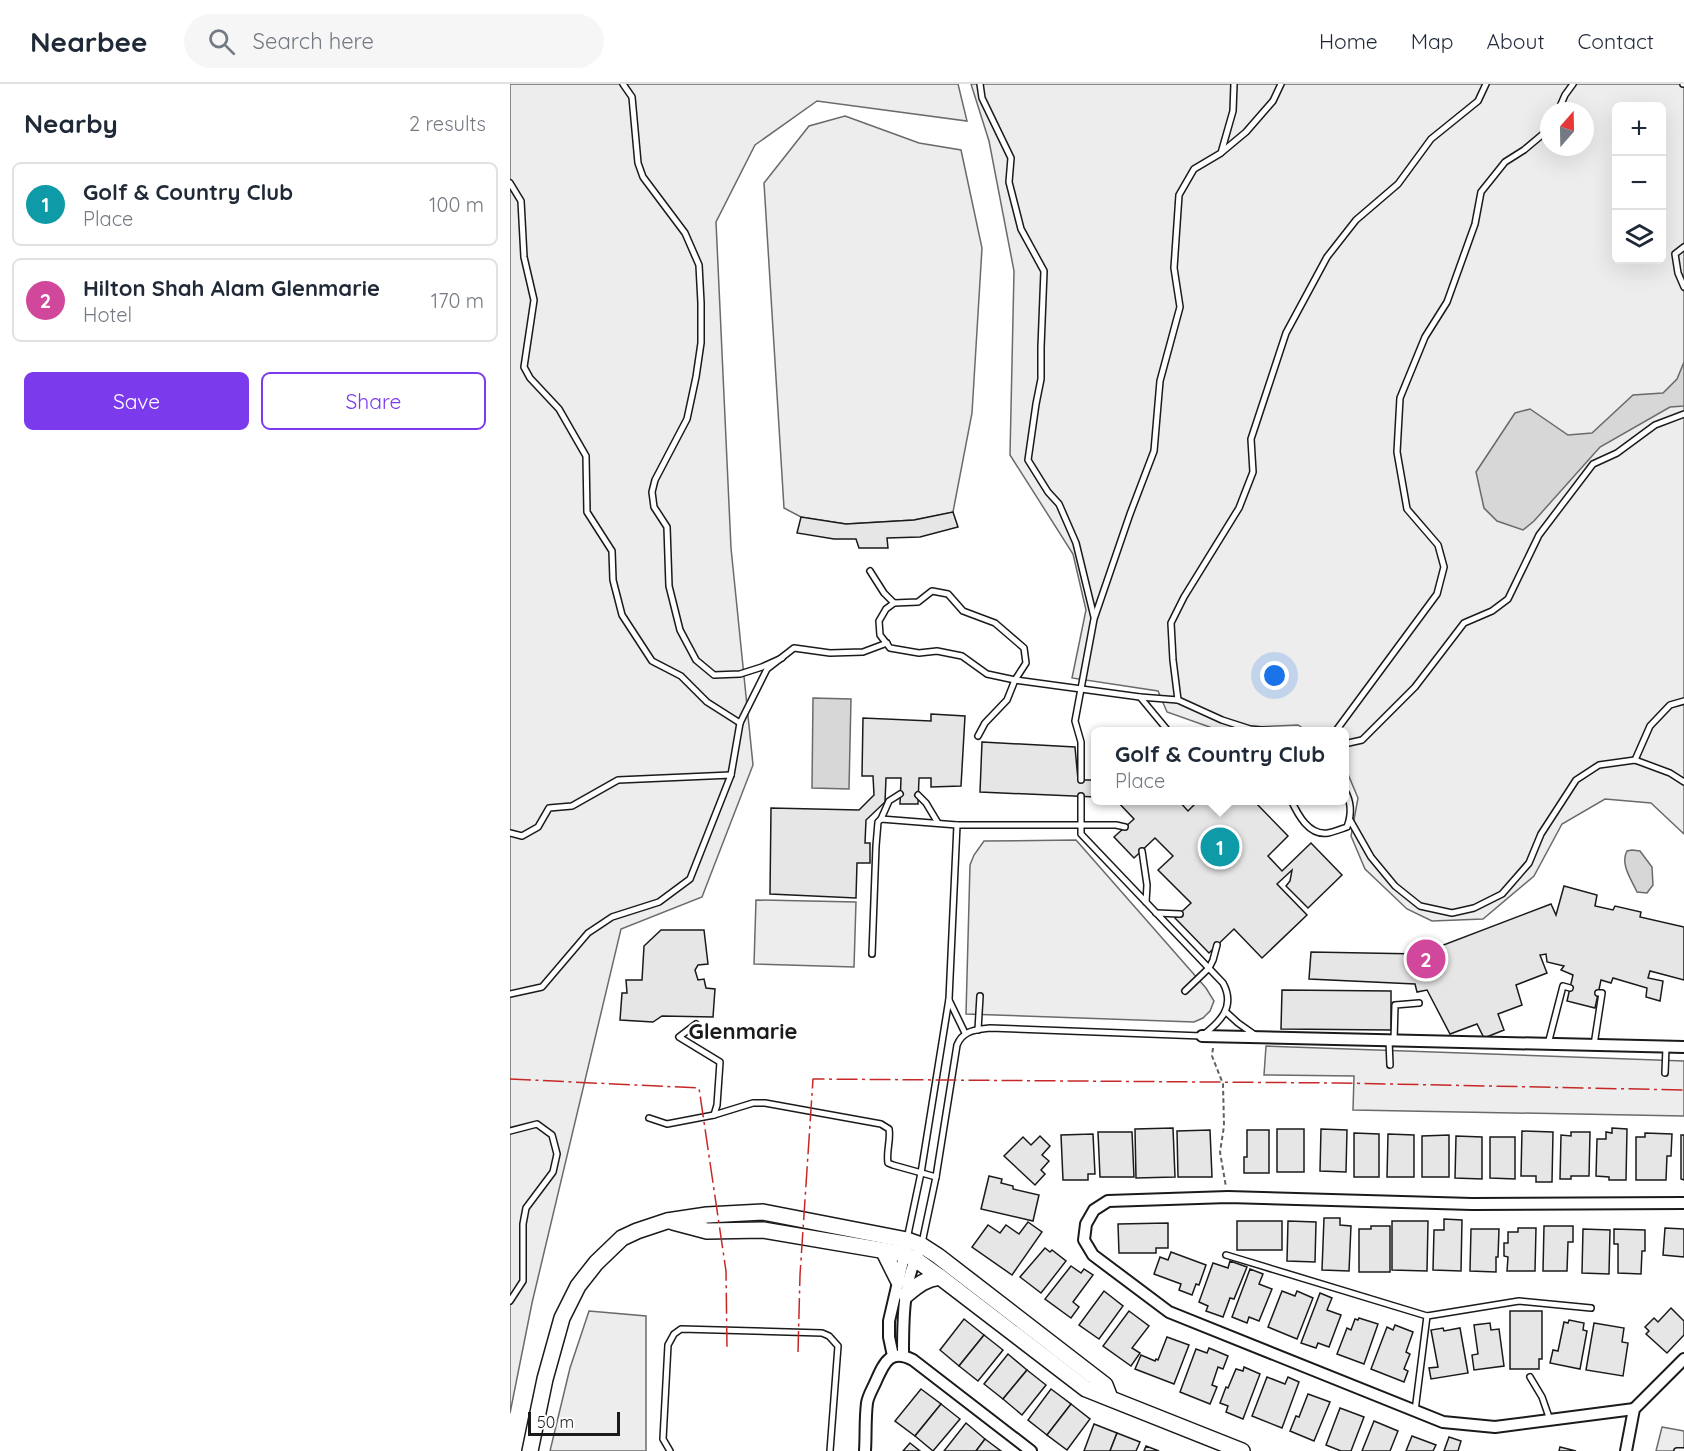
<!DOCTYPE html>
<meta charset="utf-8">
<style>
:root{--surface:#fff;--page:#f6f6f7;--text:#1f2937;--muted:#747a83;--line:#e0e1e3;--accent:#7c3aed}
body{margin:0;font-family:Quicksand,sans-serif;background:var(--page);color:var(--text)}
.controls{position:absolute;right:18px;top:18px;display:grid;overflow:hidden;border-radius:9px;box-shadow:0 6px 24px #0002}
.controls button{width:54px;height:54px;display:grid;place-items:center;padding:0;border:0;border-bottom:2px solid var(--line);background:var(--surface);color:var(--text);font:30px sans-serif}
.compass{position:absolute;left:1030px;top:18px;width:54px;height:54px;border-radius:50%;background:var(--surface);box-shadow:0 6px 24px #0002;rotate:20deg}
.scale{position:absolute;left:18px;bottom:15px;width:92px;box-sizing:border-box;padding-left:6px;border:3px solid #1a1a1a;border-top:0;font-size:16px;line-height:21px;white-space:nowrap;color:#1a1a1a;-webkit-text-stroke:4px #fff;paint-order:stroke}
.you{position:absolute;left:765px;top:592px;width:21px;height:21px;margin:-15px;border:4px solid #fff;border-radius:50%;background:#1a73e8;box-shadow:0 0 0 9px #1a73e833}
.badge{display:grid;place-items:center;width:39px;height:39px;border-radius:50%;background:var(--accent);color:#fff;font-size:20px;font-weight:700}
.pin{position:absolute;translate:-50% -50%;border:3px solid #fff;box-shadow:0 2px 6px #0006}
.popup{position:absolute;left:581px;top:643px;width:258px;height:78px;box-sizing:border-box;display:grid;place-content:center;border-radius:9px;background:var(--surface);filter:drop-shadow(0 2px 4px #0005);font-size:20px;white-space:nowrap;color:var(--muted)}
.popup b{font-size:22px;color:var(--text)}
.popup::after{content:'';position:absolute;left:50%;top:100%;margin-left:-12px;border:12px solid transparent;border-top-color:var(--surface)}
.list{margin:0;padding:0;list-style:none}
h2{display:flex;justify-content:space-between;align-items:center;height:78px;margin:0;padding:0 24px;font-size:26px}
h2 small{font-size:20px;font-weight:400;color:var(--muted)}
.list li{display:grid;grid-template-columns:39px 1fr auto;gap:18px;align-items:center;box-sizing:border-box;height:84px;margin:0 12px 12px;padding:0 12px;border:2px solid var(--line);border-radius:9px}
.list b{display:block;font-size:22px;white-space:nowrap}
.list p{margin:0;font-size:20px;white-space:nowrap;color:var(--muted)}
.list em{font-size:20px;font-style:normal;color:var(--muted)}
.actions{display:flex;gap:12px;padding:18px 24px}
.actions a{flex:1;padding:14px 0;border:2px solid var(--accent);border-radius:9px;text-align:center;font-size:21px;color:var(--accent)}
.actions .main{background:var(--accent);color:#fff}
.icon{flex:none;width:33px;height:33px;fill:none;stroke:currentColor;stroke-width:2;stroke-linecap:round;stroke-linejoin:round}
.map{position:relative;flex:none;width:1174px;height:1367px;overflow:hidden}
header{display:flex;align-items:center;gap:36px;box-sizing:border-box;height:84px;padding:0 30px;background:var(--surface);border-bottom:2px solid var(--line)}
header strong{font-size:28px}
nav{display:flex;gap:33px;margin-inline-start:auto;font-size:21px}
.search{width:420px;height:54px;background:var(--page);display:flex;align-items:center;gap:15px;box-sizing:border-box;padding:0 21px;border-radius:33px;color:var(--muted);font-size:22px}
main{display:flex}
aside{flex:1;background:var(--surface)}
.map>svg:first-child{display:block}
.built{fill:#ededed;stroke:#6a6a6a;stroke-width:1.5;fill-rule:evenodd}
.water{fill:#d7d7d7;stroke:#6a6a6a;stroke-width:1.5}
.building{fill:#e6e6e6;stroke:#1a1a1a;stroke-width:1.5}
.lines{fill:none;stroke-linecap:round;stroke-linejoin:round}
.lane-casing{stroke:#1a1a1a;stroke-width:8}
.street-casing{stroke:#1a1a1a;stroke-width:14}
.secondary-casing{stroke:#1a1a1a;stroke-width:18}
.path{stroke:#5f5f5f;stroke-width:2;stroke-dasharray:4.5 3;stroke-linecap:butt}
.lane{stroke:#fff;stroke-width:5}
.street{stroke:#fff;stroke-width:10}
.secondary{stroke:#fff;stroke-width:15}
.power{stroke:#c62828;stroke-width:1.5;stroke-dasharray:21 4.5 3 4.5;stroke-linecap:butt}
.labels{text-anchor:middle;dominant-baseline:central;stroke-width:4.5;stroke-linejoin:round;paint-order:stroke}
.district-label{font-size:22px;font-weight:bold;fill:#1a1a1a;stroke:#fff}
</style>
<header>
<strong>Nearbee</strong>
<div class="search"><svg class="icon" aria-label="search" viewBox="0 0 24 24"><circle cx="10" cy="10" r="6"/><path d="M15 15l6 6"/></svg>Search here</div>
<nav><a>Home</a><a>Map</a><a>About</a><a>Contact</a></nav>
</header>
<main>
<aside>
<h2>Nearby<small>2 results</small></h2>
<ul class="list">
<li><span class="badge" style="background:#0f9aa8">1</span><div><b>Golf &amp; Country Club</b><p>Place</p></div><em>100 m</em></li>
<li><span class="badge" style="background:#d1479c">2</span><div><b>Hilton Shah Alam Glenmarie</b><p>Hotel</p></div><em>170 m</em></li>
</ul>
<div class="actions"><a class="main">Save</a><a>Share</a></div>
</aside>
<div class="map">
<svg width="1174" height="1367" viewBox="0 0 1174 1367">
<rect width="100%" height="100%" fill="#fff"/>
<g class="built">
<path d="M0,0H448L457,37L307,17L245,61L206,138L221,464L243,681L192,813L111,845L22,1219L0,1329Z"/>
<path d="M461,0H1174V750L1141,719L1095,715L1052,740L1024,792L973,835L922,837L897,825L855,785L841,752L848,714L835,683L834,648L797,647L788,641L705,645L657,628L648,607L562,594L576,526L563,470L500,371L504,187L479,57ZM1106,22H1152V176H1106ZM1039,27H1075V63H1039Z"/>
<path d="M335,32L409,59L451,66L472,164L462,329L443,428L404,436L336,440L291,433L274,424L254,99L299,42Z"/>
<path d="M566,756L696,904L704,917L700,927L693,934L684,938L456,930L460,781L464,771L474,757Z"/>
<path d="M246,816L346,818L344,883L244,880Z"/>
<path d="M756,962L1174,977V1032L843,1026L844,992L754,991Z"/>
<path d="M79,1227L136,1232V1367H40L60,1284Z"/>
<path d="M1152,1343L1174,1347V1367H1146Z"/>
</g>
<g class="water">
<path d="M1174,278V322L1160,323L1090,363L1024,437L1013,446L987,437L974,424L966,388L1005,329L1020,325L1058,351L1082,349L1123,311L1153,309L1167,295Z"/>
<path d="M303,614L341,615L339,705L302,704Z"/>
<path d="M1122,766L1130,767L1142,783L1143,801L1137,809L1127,808C1121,795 1110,780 1117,767Z"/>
</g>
<g class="building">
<path d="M443,428L448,443L410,453L377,454L378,464H349L346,455H324L287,449L291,433L336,440L404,436Z"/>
<path d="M421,630L455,632L451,702L421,703V694H409L408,720H390L391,694H376L375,718L356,736L355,759H360V779H347L346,814L260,810L261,724L349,726L364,711L363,692H352L353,634L421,637Z"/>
<path d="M472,658L565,663L568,696H582L583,675H586V713L470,708Z"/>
<path d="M606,716H668L678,727L689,716H717L720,720L723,716H743L778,752L758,772L772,787L801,759L832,791L798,824L776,802L780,797L782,786L767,800L797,831L752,874L724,845L699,869L665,834L681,819L648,786L663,772L645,754L624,774L604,753L624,735Z"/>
<path d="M1054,802L1087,811L1085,822L1103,826L1105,822L1131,828L1130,833L1174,843V896L1140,887L1138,894L1153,897L1150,917L1136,913L1137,904L1103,894L1101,899L1091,896L1085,924L1057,917L1063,891L1051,886L1054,882L1037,878L1036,870L1030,871L1037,889L1006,901L1012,921L988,930L994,946L974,954L967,940L940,950L917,906L907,908L905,900L799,895L801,868L910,870L1041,820L1046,831Z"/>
<path d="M151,846H194L198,880L188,881L185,886L188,896L194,895L196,904L205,905L203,933L152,932L143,938L110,936L112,909H117L116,896H132L134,862Z"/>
<path d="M772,906L881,907V946L771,945Z"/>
<path d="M663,1044L665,1093L626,1094L625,1045Z"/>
<path d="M1102,1044L1117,1045L1116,1096H1099V1093L1086,1092L1087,1055H1096V1048L1102,1049Z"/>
<rect x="767" y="1045" width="27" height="43"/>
<path d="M811,1045L837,1046L836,1088L810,1087Z"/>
<path d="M700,1046L702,1093H668L667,1047Z"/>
<path d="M737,1046H759V1089H734V1073H737Z"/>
<path d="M1012,1047L1043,1048L1042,1098H1026V1092H1011Z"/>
<path d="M588,1048H622L624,1093H590Z"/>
<path d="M1061,1048H1080L1079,1092H1061V1095H1050L1051,1051L1061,1052Z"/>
<path d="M844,1049L869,1050V1093H844Z"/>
<path d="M1135,1049L1162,1050L1161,1072H1157L1156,1096H1126V1053H1135Z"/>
<path d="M583,1050L585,1090H578V1096H553L551,1051Z"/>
<path d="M878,1050L904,1051V1093H877Z"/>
<path d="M939,1051V1093H912V1052Z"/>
<path d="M1171,1051H1174V1096L1171,1095Z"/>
<path d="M530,1052L540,1062L532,1071L539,1077L531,1086L535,1090L525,1101L494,1072L513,1053L521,1061Z"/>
<path d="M946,1052L972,1053V1095L945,1094Z"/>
<path d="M980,1053H1005V1095L980,1094Z"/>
<path d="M479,1092L492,1095L491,1099L503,1102V1105L529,1111L523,1137L471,1125Z"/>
<path d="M814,1134H830V1141L841,1142L839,1187L812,1186Z"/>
<path d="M934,1135L952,1136L951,1187L923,1186L924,1146H934Z"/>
<rect x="727" y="1137" width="45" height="29"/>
<path d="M778,1137L806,1138L805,1178L777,1177Z"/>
<path d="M882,1137H918L917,1187L882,1186Z"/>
<path d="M518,1138L532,1148L502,1191L462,1163L478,1141L490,1149L496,1141L509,1150Z"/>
<path d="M658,1139V1164H646V1169H609L608,1140Z"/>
<path d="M861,1142H880V1188H849V1145H861Z"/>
<path d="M1034,1142H1063V1158H1058L1057,1187H1033Z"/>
<path d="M1008,1144H1026L1025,1187H997L998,1173L994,1172V1159H998V1148H1008Z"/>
<path d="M1155,1144L1174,1145V1173L1153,1171Z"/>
<path d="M961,1145H989L988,1173H986V1188L960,1187Z"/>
<path d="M1073,1145L1100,1146L1099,1190L1072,1189Z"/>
<path d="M1104,1145L1135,1146V1167H1132L1131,1190L1108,1189V1160H1104Z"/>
<path d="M535,1164L540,1168L542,1166L556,1177L531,1209L510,1193Z"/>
<path d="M661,1168L696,1181L689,1201L686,1200L682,1211L669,1206L671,1200L644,1190L650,1173L658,1176Z"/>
<path d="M720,1177L737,1183L724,1215L720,1214L713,1233L696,1227L698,1222L689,1218L703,1179L718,1184Z"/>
<path d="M561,1182L571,1189L574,1185L583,1191L563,1218L569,1223L561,1234L535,1215Z"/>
<path d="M740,1185L753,1190L749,1200L762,1205L749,1237L739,1233L737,1239L722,1233Z"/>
<path d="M594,1207L613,1222L589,1255L569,1241Z"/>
<path d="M772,1207L785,1212L787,1207L803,1214L787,1255L758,1243Z"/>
<path d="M810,1209L822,1214L817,1226L831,1231L819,1263L808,1259L806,1264L791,1259Z"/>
<path d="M1161,1224L1174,1237V1251L1157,1269L1136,1250L1139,1247L1135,1243L1144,1234L1148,1238Z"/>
<path d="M619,1227L639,1242L622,1264L630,1269L621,1282L593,1262Z"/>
<path d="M1000,1227H1032V1275H1029V1285H1000Z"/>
<path d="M849,1234L868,1240L854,1280L827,1270L837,1244L841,1246L845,1235L848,1236Z"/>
<path d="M454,1235L474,1251L449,1282L430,1266Z"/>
<path d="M1059,1236L1074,1239L1073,1246L1077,1247L1070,1285L1040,1279L1043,1266L1048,1267L1054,1238L1058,1239Z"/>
<path d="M980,1239L981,1246L989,1245L994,1282L964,1286L962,1271L968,1270L964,1241Z"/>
<path d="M1084,1239L1114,1244L1112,1258L1118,1259L1113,1292L1076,1286Z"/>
<path d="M885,1241L903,1248L896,1268L900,1270L894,1285L898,1287L894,1298L861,1285L877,1243L883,1246Z"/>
<path d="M933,1244L934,1247L950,1244L958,1289L921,1295L919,1284L928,1283L921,1246Z"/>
<path d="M474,1251L493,1266L468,1297L449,1282Z"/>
<path d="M657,1253L679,1261L664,1300L625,1285L631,1271L645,1277L646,1275L648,1276Z"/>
<path d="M699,1264L718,1272L713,1285L708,1283L702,1301L707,1303L700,1320L670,1308L686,1265L697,1269Z"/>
<path d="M498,1270L517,1286L493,1315L474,1300Z"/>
<path d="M734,1283L750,1290L733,1335L716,1328L718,1322L710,1319L716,1303L718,1304L726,1285L733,1287Z"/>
<path d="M517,1286L536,1301L512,1331L493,1315Z"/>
<path d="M757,1293L775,1300L778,1293L789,1298L772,1344L742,1332Z"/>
<path d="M411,1305L431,1320L405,1352L385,1337Z"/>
<path d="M541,1305L561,1320L537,1351L518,1336Z"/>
<path d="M798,1310L820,1318L804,1357L780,1347L786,1332L789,1333Z"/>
<path d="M431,1320L450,1335L423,1367L405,1352Z"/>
<path d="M561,1320L580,1335L557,1366L537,1351Z"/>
<path d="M830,1324L854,1333L841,1367H831L816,1361Z"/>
<path d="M864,1337L888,1347L880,1367H852Z"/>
<path d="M456,1339L475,1355L466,1367H434Z"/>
<path d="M584,1340L607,1349L600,1367H574Z"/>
<path d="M607,1349L630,1358L626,1367H600Z"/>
<path d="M902,1352L926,1361L923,1367H896Z"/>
<path d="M939,1353L951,1357L948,1367H934Z"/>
<path d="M475,1355L491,1367H466Z"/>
<path d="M400,1359L410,1367H393Z"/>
<path d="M636,1362L649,1367H634Z"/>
<path d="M1050,1363L1066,1367H1049Z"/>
</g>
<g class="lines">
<g class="lane-casing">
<g id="lane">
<path d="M113,0L122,13L128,79L133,93L175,149L189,181L191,219V259L186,293L177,335L145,396L142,408L144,423L157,443L159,502L170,546L186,576L204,591L230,590L252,583L272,574"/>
<path d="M470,0L472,14L501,74L499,98L511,145L534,187L531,263V295L526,320L518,376L538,408L549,420L566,459L584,533"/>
<path d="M1173,0H1174"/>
<path d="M1048,27L1055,11L1063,0"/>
<path d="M712,68L736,48L763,17L771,0"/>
<path d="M0,99L11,117L14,173L24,216L14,283L20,294L49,325L76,372L77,428L102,467L103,496L112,531L142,577L171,592L197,618L230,639"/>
<path d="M1174,163L1165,170L1168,189L1174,203"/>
<path d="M360,487L374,509L384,519L408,518L422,507L438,510L453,527L485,539L514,564L516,579L505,596L497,616L475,639L468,652"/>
<path d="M384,519L376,525L369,537L370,551L380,564L409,569L427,567L452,572L477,590L505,596L630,613L659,648"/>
<path d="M630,613L668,616L712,636L740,645L774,648"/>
<path d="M668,616L663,576L661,539L674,513L729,424L743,388L741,355L776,249L817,173L846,136L888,100L921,55L968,17L976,0"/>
<path d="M825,648L927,510L934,483L928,461L897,425L887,368L890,314L915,253L937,218L965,140L971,108L995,78L1014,66L1039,45"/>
<path d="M834,660L852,656L905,603L954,539L982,527L998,515L1029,451L1083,380L1107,369L1145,341L1174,330"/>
<path d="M1125,676L1140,642L1160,621L1174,617"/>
<path d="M221,691L230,639L257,585L284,564L320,569L353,568L377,559"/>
<path d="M571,696V658L565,637L584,535L620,430L644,367L650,297L670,223L664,184L669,111L684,85L711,69L723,27L724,0"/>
<path d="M408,711L416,719L428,739"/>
<path d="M571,712V741H606L615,743"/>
<path d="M781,716C788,731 799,752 818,749C824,748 831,745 837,743C842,730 842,718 834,705"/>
<path d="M371,735L379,717L390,710"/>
<path d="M840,736L861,773L885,802L910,822L942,829L964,824L992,810L1019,779L1031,750L1066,696L1089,681L1125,676L1160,689L1174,698"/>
<path d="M0,749L12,752L28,743L39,724L62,722L108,696L221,691L180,795L149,818L102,833L78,849L32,903L0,910"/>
<path d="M632,767L637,801L636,818"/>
<path d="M646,829L670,830"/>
<path d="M362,870L366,762L368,738L371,735L447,741H571V750L713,899C726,923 710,938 692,952L480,944C466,946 453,946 447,961L426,1093L412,1159"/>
<path d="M675,907L699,884L703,876L707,861"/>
<path d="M439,916L455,949"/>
<path d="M716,928L728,939L745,951"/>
<path d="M186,940L169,953L210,978L207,1021L204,1031"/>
<path d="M468,946L470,912"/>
<path d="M879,957L880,981"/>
<path d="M884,957L885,921L909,919"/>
<path d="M1038,960L1053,902L1060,904"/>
<path d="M1084,961L1092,909H1088"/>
<path d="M1155,989L1156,963"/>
<path d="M139,1034L157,1040L204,1031L243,1019H255L371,1040L379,1045C381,1056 376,1067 378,1079L383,1081L426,1093"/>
<path d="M0,1047L27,1040L42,1051L47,1070L43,1088L16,1124L13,1140V1197L0,1217"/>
<path d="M397,1155L411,1089L439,915L447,741"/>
<path d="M716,1171L917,1232L905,1327"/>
<path d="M917,1232L1009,1217L1081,1224"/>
<path d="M1020,1293L1032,1313L1040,1336"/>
<path d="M160,1367L153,1355L158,1261L164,1250L171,1245L312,1249L319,1252L328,1262L320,1367"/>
<path d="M1167,1367H1173"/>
</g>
</g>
<g class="street-casing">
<g id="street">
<path d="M692,952L1174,963"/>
<path d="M393,1270C393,1237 393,1200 408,1169"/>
<path d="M383,1272L379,1253V1237L396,1164"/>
<path d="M1124,1325L985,1343L933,1338L659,1228L583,1171L574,1156L576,1140L584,1126L598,1117L718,1113L962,1120L1174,1119"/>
<path d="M355,1367C356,1351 355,1335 357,1319C358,1312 363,1304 366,1297C374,1279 380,1264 403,1276L521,1367"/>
<path d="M1116,1367L1124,1325L1174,1275"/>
</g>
</g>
<g class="secondary-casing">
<g id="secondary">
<path d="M163,1138L197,1147L253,1146L394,1170L405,1175L430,1193L576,1305L732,1367"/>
<path d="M373,1166L388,1196"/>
<path d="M396,1211C408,1201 415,1195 430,1193"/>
<path d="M20,1367L35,1295L52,1234L68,1202L86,1179L112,1154L127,1147L157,1137L197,1131L253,1128L397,1156L411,1161L428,1172L595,1301L600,1314"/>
</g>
</g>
<path class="path" d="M703,964L702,972L713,1000L714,1042L710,1068L716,1103"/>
<use href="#lane" class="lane"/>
<use href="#street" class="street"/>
<use href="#secondary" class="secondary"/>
<g class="power">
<path d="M0,995L189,1004L216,1187L217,1265"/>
<path d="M288,1268L290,1191L303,995L829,999L1174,1006"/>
</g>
</g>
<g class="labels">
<g class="district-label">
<text x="233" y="947">Glenmarie</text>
</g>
</g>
</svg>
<div class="controls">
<button>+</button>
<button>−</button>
<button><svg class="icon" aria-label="layers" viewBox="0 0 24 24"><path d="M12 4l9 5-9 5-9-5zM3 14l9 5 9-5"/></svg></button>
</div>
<svg class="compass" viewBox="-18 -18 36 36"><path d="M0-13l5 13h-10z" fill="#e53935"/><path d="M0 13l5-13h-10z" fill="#747a83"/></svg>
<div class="scale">50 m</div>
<div class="you"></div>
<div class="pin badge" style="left:710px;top:763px;background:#0f9aa8">1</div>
<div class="popup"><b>Golf &amp; Country Club</b>Place</div>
<div class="pin badge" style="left:916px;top:875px;background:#d1479c">2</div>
</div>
</main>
